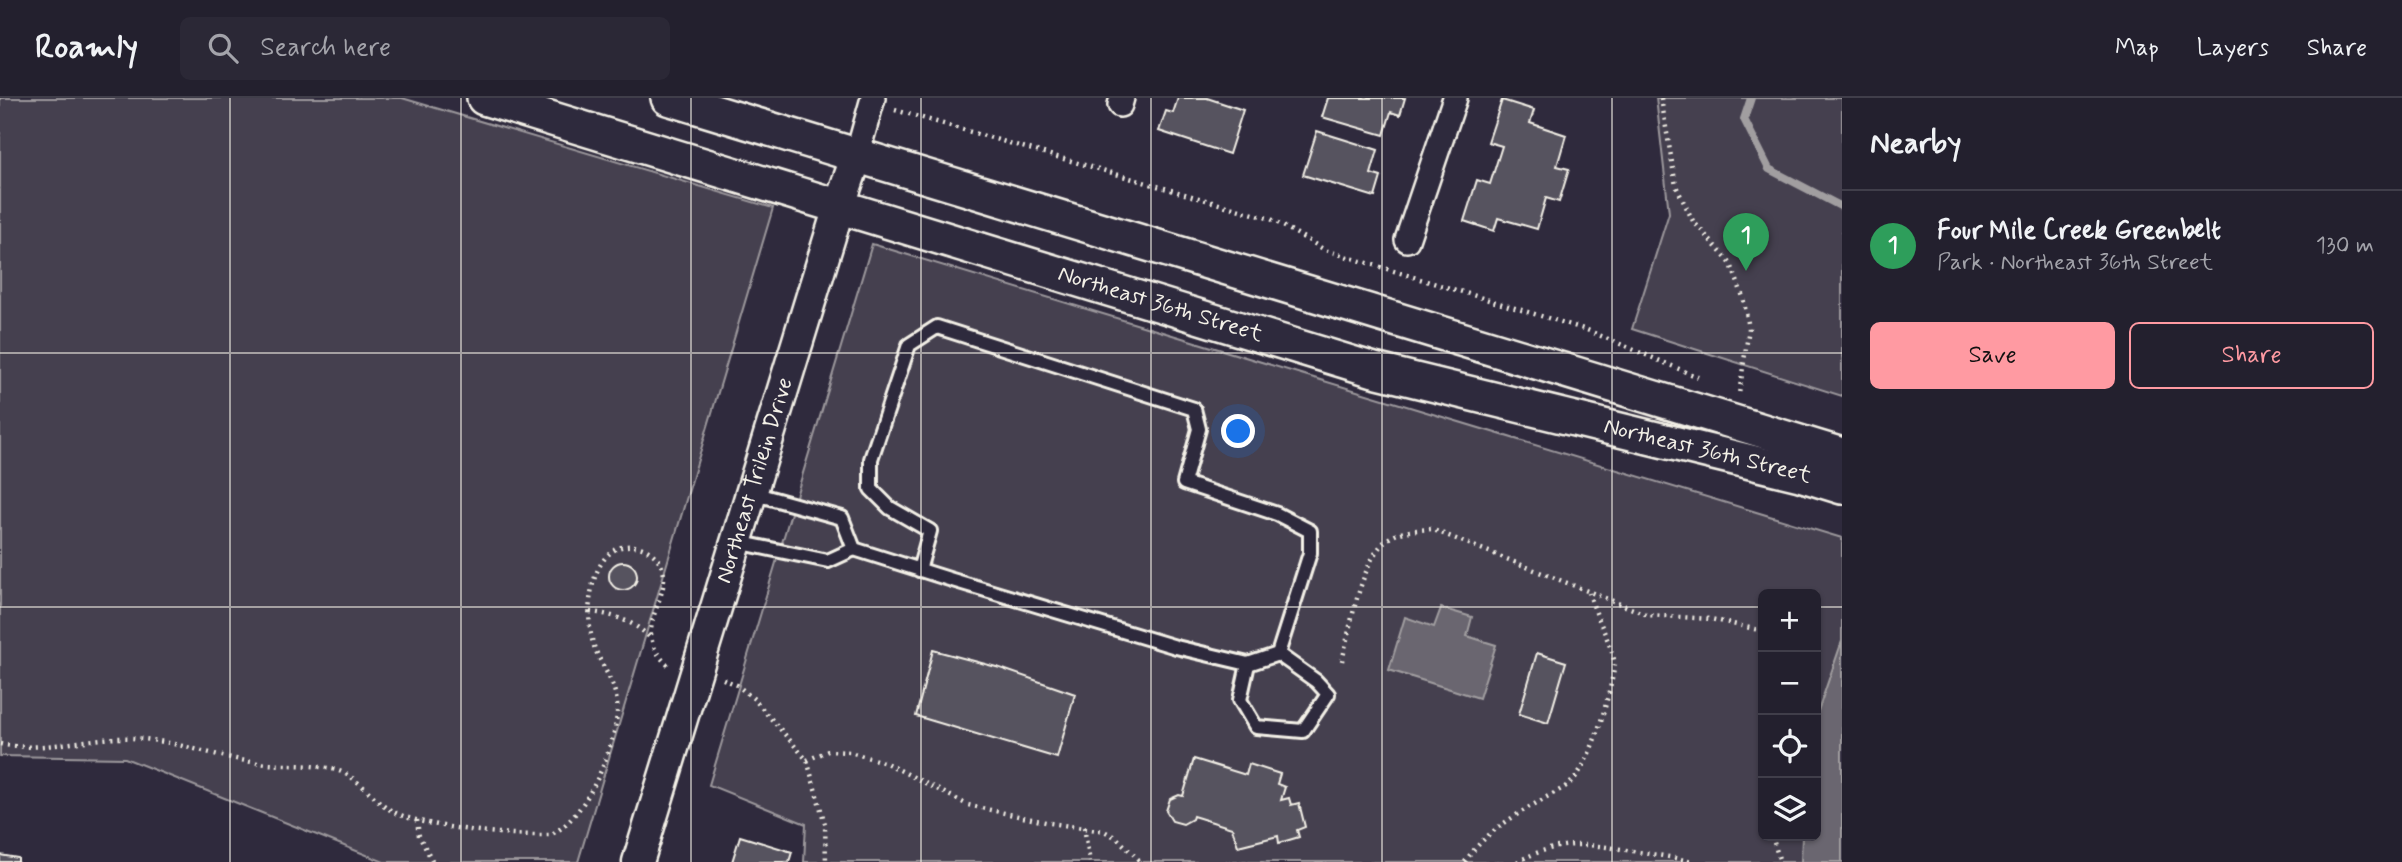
<!DOCTYPE html>
<meta charset="utf-8">
<style>
:root{--surface:#23202e;--page:#2b2836;--text:#f1f3f6;--muted:#a3a3aa;--line:#403e4a;--accent:#ff9aa2}
body{margin:0;font-family:Mynerve,sans-serif;background:var(--page);color:var(--text)}
.controls{position:absolute;right:21px;bottom:21px;display:grid;overflow:hidden;border-radius:10px;box-shadow:0 2px 5px #0004}
.controls button{width:63px;height:63px;display:grid;place-items:center;padding:0;border:0;border-bottom:2px solid var(--line);background:var(--surface);color:var(--text);font:35px sans-serif}
.you{position:absolute;left:1239px;top:334px;width:24px;height:24px;margin:-18px;border:5px solid #fff;border-radius:50%;background:#1a73e8;box-shadow:0 0 0 10px #1a73e833}
.badge{display:grid;place-items:center;width:46px;height:46px;border-radius:50%;background:var(--accent);color:#fff;font-size:23px;font-weight:700}
.pin{position:absolute;translate:-50% -58px;filter:drop-shadow(0 2px 4px #0008)}
.pin::after{content:'';position:absolute;top:37px;width:24px;height:21px;background:inherit;clip-path:polygon(0 0,100% 0,50% 100%)}
.list{margin:0;padding:0;list-style:none}
h2{display:flex;justify-content:space-between;align-items:center;height:91px;margin:0;padding:0 28px;font-size:30px}
h2 small{font-size:23px;font-weight:400;color:var(--muted)}
.list li{display:grid;grid-template-columns:46px 1fr auto;gap:21px;align-items:center;box-sizing:border-box;height:112px;padding:0 28px;border-top:2px solid var(--line)}
.list b{display:block;font-size:26px;white-space:nowrap}
.list p{margin:0;font-size:23px;white-space:nowrap;color:var(--muted)}
.list em{font-size:23px;font-style:normal;color:var(--muted)}
.actions{display:flex;gap:14px;padding:21px 28px}
.actions a{flex:1;padding:16px 0;border:2px solid var(--accent);border-radius:10px;text-align:center;font-size:24px;color:var(--accent)}
.actions .main{background:var(--accent);color:#111}
.icon{flex:none;width:38px;height:38px;fill:none;stroke:currentColor;stroke-width:2;stroke-linecap:round;stroke-linejoin:round}
.map{position:relative;flex:none;width:1842px;height:764px;overflow:hidden}
header{display:flex;align-items:center;gap:42px;box-sizing:border-box;height:98px;padding:0 35px;background:var(--surface);border-bottom:2px solid var(--line)}
header strong{font-size:33px}
nav{display:flex;gap:38px;margin-inline-start:auto;font-size:24px}
.search{width:490px;height:63px;background:var(--page);display:flex;align-items:center;gap:18px;box-sizing:border-box;padding:0 24px;border-radius:10px;color:var(--muted);font-size:26px}
main{display:flex}
aside{flex:1;background:var(--surface)}
.map>svg:first-child{display:block}
.green{fill:#454050;stroke:#9c989c;stroke-width:2;fill-rule:evenodd}
.water{fill:#6a6670;stroke:#a19ea0;stroke-width:2}
.lines{fill:none;stroke-linecap:round;stroke-linejoin:round}
.stream{stroke:#a19ea0;stroke-width:8}
.building{fill:#56525f;stroke:#f4f1e8;stroke-width:2}
.service-casing{stroke:#f4f1e8;stroke-width:18}
.minor-casing{stroke:#f4f1e8;stroke-width:28}
.tertiary-casing{stroke:#f4f1e8;stroke-width:35}
.secondary-casing{stroke:#f4f1e8;stroke-width:38}
.path{stroke:#f4f1e8;stroke-width:4.5;stroke-dasharray:2 5;stroke-linecap:butt}
.service{stroke:#2f2a3d;stroke-width:12}
.minor{stroke:#2f2a3d;stroke-width:23}
.tertiary{stroke:#2f2a3d;stroke-width:30}
.secondary{stroke:#2f2a3d;stroke-width:33}
.grid{fill:none;stroke:#f4f1e8;stroke-width:2;stroke-opacity:0.55}
.labels{text-anchor:middle;dominant-baseline:central;stroke-width:6;stroke-linejoin:round;paint-order:stroke}
.street-label{font-size:23px;fill:#f4f1e8;stroke:#2f2a3d}
</style>
<header>
<strong>Roamly</strong>
<div class="search"><svg class="icon" aria-label="search" viewBox="0 0 24 24"><circle cx="10" cy="10" r="6"/><path d="M15 15l6 6"/></svg>Search here</div>
<nav><a>Map</a><a>Layers</a><a>Share</a></nav>
</header>
<main>
<div class="map">
<svg width="1842" height="764" viewBox="0 0 1842 764">
<rect width="100%" height="100%" fill="#2f2a3d"/>
<filter id="ink" filterUnits="userSpaceOnUse"><feTurbulence type="fractalNoise" baseFrequency=".0143" numOctaves="2"/><feDisplacementMap in="SourceGraphic" scale="14" xChannelSelector="R" yChannelSelector="G"/><feConvolveMatrix kernelMatrix="1 2 1 2 8 2 1 2 1" color-interpolation-filters="sRGB"/></filter>
<g filter="url(#ink)">
<g class="green">
<path d="M0,0H402L773,110L578,764H384L125,660L0,658Z"/>
<path d="M1656,0H1842V298L1632,231L1669,115Z"/>
<path d="M872,146L1842,440V764H804L806,726L709,687ZM1763,496H1816V738H1763Z"/>
</g>
<g class="water">
<path d="M1441,510L1472,519L1467,538L1496,547L1479,600L1389,572L1405,519L1434,529Z"/>
<path d="M1842,543V764H1801L1802,738H1816V619Z"/>
</g>
<g class="lines">
<path class="stream" d="M1751,0L1744,21L1769,71L1842,109"/>
</g>
<g class="building">
<path d="M1178,0H1207L1243,12L1229,56L1159,33L1166,13L1173,15Z"/>
<path d="M1328,0H1405L1400,17L1391,14L1384,37L1322,19Z"/>
<path d="M1502,2L1534,12L1530,25L1566,37L1557,68L1569,71L1559,104L1546,100L1537,131L1498,120L1494,133L1464,123L1477,82L1490,86L1502,48L1488,44Z"/>
<path d="M1317,33L1378,52L1371,76L1381,79L1375,99L1303,77Z"/>
<circle cx="623" cy="478" r="14"/>
<path d="M933,552L1000,570L1075,596L1057,660L916,618Z"/>
<path d="M1537,555L1566,564L1548,625L1519,616Z"/>
<path d="M1194,661L1246,677L1249,666L1280,676L1277,686L1285,689L1281,702L1289,700L1291,707L1299,705L1305,729L1297,732L1299,739L1279,745L1278,738L1238,748L1232,730L1193,718L1192,721L1183,726L1172,723L1166,713L1170,701L1179,697L1183,698Z"/>
<path d="M740,738L792,754L789,764H732Z"/>
<path d="M0,757L18,760V764H0Z"/>
</g>
<g class="lines">
<g class="service-casing">
<g id="service">
<path d="M737,444L828,463L854,451L842,420L752,395"/>
<path d="M854,451L949,481L1176,549L1248,566L1278,556L1310,455V433L1277,416L1184,385L1199,331L1194,311L937,229L909,247L871,361V391L890,410L930,433L919,472"/>
<path d="M1248,566L1240,602L1256,629L1303,633L1328,596L1316,583L1278,556"/>
</g>
</g>
<g class="minor-casing">
<g id="minor">
<path d="M1120,7L1122,0"/>
<path d="M857,57L873,0"/>
<path d="M1407,142L1455,0"/>
</g>
</g>
<g class="tertiary-casing">
<g id="tertiary">
<path id="s1" d="M638,764L839,109L857,57"/>
</g>
</g>
<g class="secondary-casing">
<g id="secondary">
<path id="s2" d="M484,0L1374,272L1800,376L1842,389"/>
<path d="M668,0L1842,357"/>
</g>
</g>
<g class="path">
<path d="M1661,0L1676,88L1693,123L1731,166L1743,199L1749,230L1739,296"/>
<path d="M895,12L1271,121L1325,152L1587,232L1698,279"/>
<path d="M590,514C613,516 636,524 651,541"/>
<path d="M1342,563C1350,532 1362,452 1393,438C1405,432 1419,432 1431,431L1648,517L1711,521L1763,533"/>
<path d="M723,581L737,587L754,601L807,662L825,726L826,764"/>
<path d="M0,646C45,655 88,638 132,640C173,642 213,658 252,664C279,669 306,665 332,671C357,676 371,700 392,713C421,730 514,738 549,737C585,724 620,642 617,605C615,585 602,568 595,551C587,530 588,503 594,482C597,472 602,462 610,455C630,438 665,453 664,481C663,502 647,521 652,543C655,554 662,562 670,569"/>
<path d="M807,662L828,653L850,654L886,665L968,707L1050,725L1104,733L1117,740L1141,764"/>
<path d="M417,722L419,738L433,764"/>
<path d="M1084,729L1090,764"/>
<path d="M1772,738L1780,764"/>
<path d="M1465,764C1483,736 1512,719 1540,703C1549,697 1560,693 1569,686C1591,669 1610,596 1615,566C1610,541 1596,520 1589,495"/>
<path d="M1517,764C1562,740 1591,746 1638,754C1656,757 1674,759 1692,764"/>
</g>
<use href="#service" class="service"/>
<use href="#minor" class="minor"/>
<use href="#tertiary" class="tertiary"/>
<use href="#secondary" class="secondary"/>
</g>
</g>
<path class="grid" d="M230,0V764M461,0V764M691,0V764M921,0V764M1151,0V764M1382,0V764M1612,0V764M0,255H1842M0,509H1763M1816,509H1842"/>
<g class="labels">
<g class="street-label">
<text stroke="none"><textPath href="#s2" startOffset="707">Northeast 36th Street</textPath></text>
<text stroke="none"><textPath href="#s2" startOffset="1274">Northeast 36th Street</textPath></text>
<text stroke="none"><textPath href="#s1" startOffset="399">Northeast Trilein Drive</textPath></text>
</g>
</g>
</svg>
<div class="controls">
<button>+</button>
<button>−</button>
<button><svg class="icon" aria-label="locate" viewBox="0 0 24 24"><circle cx="12" cy="12" r="6"/><path d="M12 2v4M12 18v4M2 12h4M18 12h4"/></svg></button>
<button><svg class="icon" aria-label="layers" viewBox="0 0 24 24"><path d="M12 4l9 5-9 5-9-5zM3 14l9 5 9-5"/></svg></button>
</div>
<div class="you"></div>
<div class="pin badge" style="left:1746px;top:173px;background:#2e9e5b">1</div>
</div>
<aside>
<h2>Nearby<small></small></h2>
<ul class="list">
<li><span class="badge" style="background:#2e9e5b">1</span><div><b>Four Mile Creek Greenbelt</b><p>Park · Northeast 36th Street</p></div><em>130 m</em></li>
</ul>
<div class="actions"><a class="main">Save</a><a>Share</a></div>
</aside>
</main>
